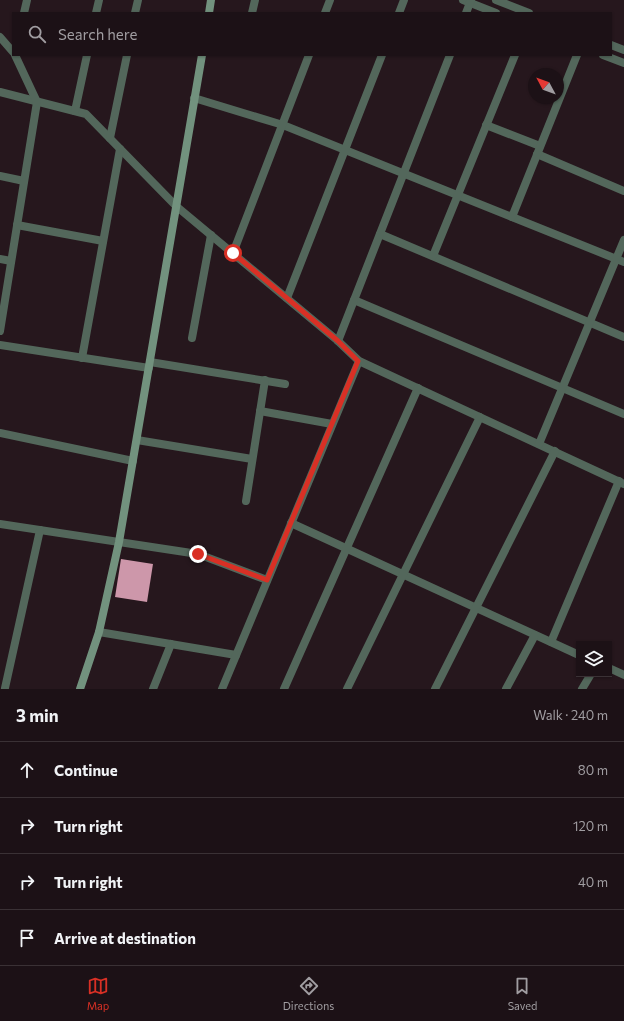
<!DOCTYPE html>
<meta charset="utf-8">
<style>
:root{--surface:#1c1116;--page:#251a1f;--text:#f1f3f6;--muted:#a09da1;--line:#3a3135;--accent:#d93025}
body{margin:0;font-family:Commissioner,sans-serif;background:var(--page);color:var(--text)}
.controls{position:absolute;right:12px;bottom:12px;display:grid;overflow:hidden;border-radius:0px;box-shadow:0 1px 3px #0004}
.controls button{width:36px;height:36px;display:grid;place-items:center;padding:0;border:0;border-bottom:1px solid var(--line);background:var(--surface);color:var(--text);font:20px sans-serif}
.compass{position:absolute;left:528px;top:68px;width:36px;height:36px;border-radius:50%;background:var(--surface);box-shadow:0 1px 3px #0004;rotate:311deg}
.stop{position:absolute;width:12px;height:12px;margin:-9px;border:3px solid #d93025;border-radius:50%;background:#fff}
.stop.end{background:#d93025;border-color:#fff;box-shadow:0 1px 4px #0008}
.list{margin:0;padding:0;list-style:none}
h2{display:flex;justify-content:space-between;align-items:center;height:52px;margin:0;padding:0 16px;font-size:17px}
h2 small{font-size:13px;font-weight:400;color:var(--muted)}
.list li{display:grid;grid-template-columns:26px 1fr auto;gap:12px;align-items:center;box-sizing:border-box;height:56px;padding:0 16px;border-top:1px solid var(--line)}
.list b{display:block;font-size:15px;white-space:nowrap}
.list em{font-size:13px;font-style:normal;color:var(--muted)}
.icon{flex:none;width:22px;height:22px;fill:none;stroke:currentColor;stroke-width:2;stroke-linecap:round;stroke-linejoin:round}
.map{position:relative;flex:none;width:624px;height:689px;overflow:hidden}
.search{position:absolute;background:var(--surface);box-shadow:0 1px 3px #0004;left:12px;right:12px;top:12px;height:44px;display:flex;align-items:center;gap:10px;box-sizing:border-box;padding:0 14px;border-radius:0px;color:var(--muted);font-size:15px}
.sheet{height:276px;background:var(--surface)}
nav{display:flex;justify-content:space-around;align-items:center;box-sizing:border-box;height:56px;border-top:1px solid var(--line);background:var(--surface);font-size:11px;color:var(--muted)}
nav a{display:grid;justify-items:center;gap:2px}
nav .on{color:var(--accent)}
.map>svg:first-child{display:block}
.building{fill:#cd97aa}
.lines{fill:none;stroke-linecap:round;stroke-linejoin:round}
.street{stroke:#53675b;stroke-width:8}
.secondary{stroke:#72927e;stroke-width:8}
.route{stroke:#d93025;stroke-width:5}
</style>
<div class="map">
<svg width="624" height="689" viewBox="0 0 624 689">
<rect width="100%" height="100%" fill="#26171d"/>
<path class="building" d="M121,559L153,564L147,602L115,597Z"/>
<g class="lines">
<g class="street">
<path d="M463,0L496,13"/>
<path d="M496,0L529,13"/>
<path d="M24,13L27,0"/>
<path d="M96,13L99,0"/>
<path d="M135,13L138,0"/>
<path d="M252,13L255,0"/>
<path d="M325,13L330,0"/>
<path d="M399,13L404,0"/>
<path d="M466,13L471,0"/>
<path d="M0,37L13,52"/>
<path d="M611,45L624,50"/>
<path d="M603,55L624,63"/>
<path d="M0,92L86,114L176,206L338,341L359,361L624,484"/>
<path d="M194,98L283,125L624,262"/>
<path d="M75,111L87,55"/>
<path d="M486,125L540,146"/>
<path d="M110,138L127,55"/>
<path d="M537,154L624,191"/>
<path d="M0,176L24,181"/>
<path d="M512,217L577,55"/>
<path d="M17,225L103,241"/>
<path d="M380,234L624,337"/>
<path d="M233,253L309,55"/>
<path d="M433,256L515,55"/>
<path d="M0,259L11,261"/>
<path d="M287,298L382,55"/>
<path d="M354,300L624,414"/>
<path d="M0,331L37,102L15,55"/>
<path d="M192,338L211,235"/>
<path d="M338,341L450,55"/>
<path d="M0,345L149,368"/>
<path d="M82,358L120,149"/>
<path d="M150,362L285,384"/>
<path d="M260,411L332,424"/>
<path d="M0,433L133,461"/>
<path d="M137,440L252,459"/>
<path d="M539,444L624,240"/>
<path d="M246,501L265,380"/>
<path d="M291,523L579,655"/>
<path d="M0,524L198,554L267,580"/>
<path d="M99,632L236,655"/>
<path d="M551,642L619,481"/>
<path d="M609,668L624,675"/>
<path d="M5,688L40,530"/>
<path d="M153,689L171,644"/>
<path d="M222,689L359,361"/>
<path d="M284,689L418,388"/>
<path d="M347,689L480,417"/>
<path d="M435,689L555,451"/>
<path d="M506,689L535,635"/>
<path d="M582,689L591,674"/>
</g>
<g class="secondary">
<path d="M209,13L211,0"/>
<path d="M80,689L99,632L119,542L202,55"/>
</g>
</g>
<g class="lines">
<path class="route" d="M198,554L267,580L358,361L338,341L233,253"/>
</g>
</svg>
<div class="controls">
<button><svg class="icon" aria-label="layers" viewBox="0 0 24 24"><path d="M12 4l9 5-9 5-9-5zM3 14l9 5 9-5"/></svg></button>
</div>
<svg class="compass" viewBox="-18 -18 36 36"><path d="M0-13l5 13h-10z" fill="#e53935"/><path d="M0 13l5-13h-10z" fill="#a09da1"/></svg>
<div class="stop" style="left:233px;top:253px"></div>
<div class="stop end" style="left:198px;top:554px"></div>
<div class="search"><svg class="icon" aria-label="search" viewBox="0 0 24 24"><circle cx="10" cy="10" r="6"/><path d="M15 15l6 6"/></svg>Search here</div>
</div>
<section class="sheet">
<h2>3 min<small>Walk · 240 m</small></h2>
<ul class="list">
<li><svg class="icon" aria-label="ahead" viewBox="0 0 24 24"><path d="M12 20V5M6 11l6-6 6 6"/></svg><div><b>Continue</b></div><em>80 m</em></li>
<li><svg class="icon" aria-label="right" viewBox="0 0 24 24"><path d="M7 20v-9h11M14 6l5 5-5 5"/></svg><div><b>Turn right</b></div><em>120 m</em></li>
<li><svg class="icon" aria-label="right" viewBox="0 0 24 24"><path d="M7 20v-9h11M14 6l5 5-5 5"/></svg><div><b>Turn right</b></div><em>40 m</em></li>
<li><svg class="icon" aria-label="arrive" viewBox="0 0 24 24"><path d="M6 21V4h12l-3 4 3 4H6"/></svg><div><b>Arrive at destination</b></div></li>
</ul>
</section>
<nav>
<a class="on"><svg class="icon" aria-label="map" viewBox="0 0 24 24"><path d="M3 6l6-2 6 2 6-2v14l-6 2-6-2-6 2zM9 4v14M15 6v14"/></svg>Map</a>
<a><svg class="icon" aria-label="directions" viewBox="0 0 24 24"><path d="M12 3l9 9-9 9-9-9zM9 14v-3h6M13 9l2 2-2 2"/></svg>Directions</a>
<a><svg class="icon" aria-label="saved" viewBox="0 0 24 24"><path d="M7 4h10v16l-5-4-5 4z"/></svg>Saved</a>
</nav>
